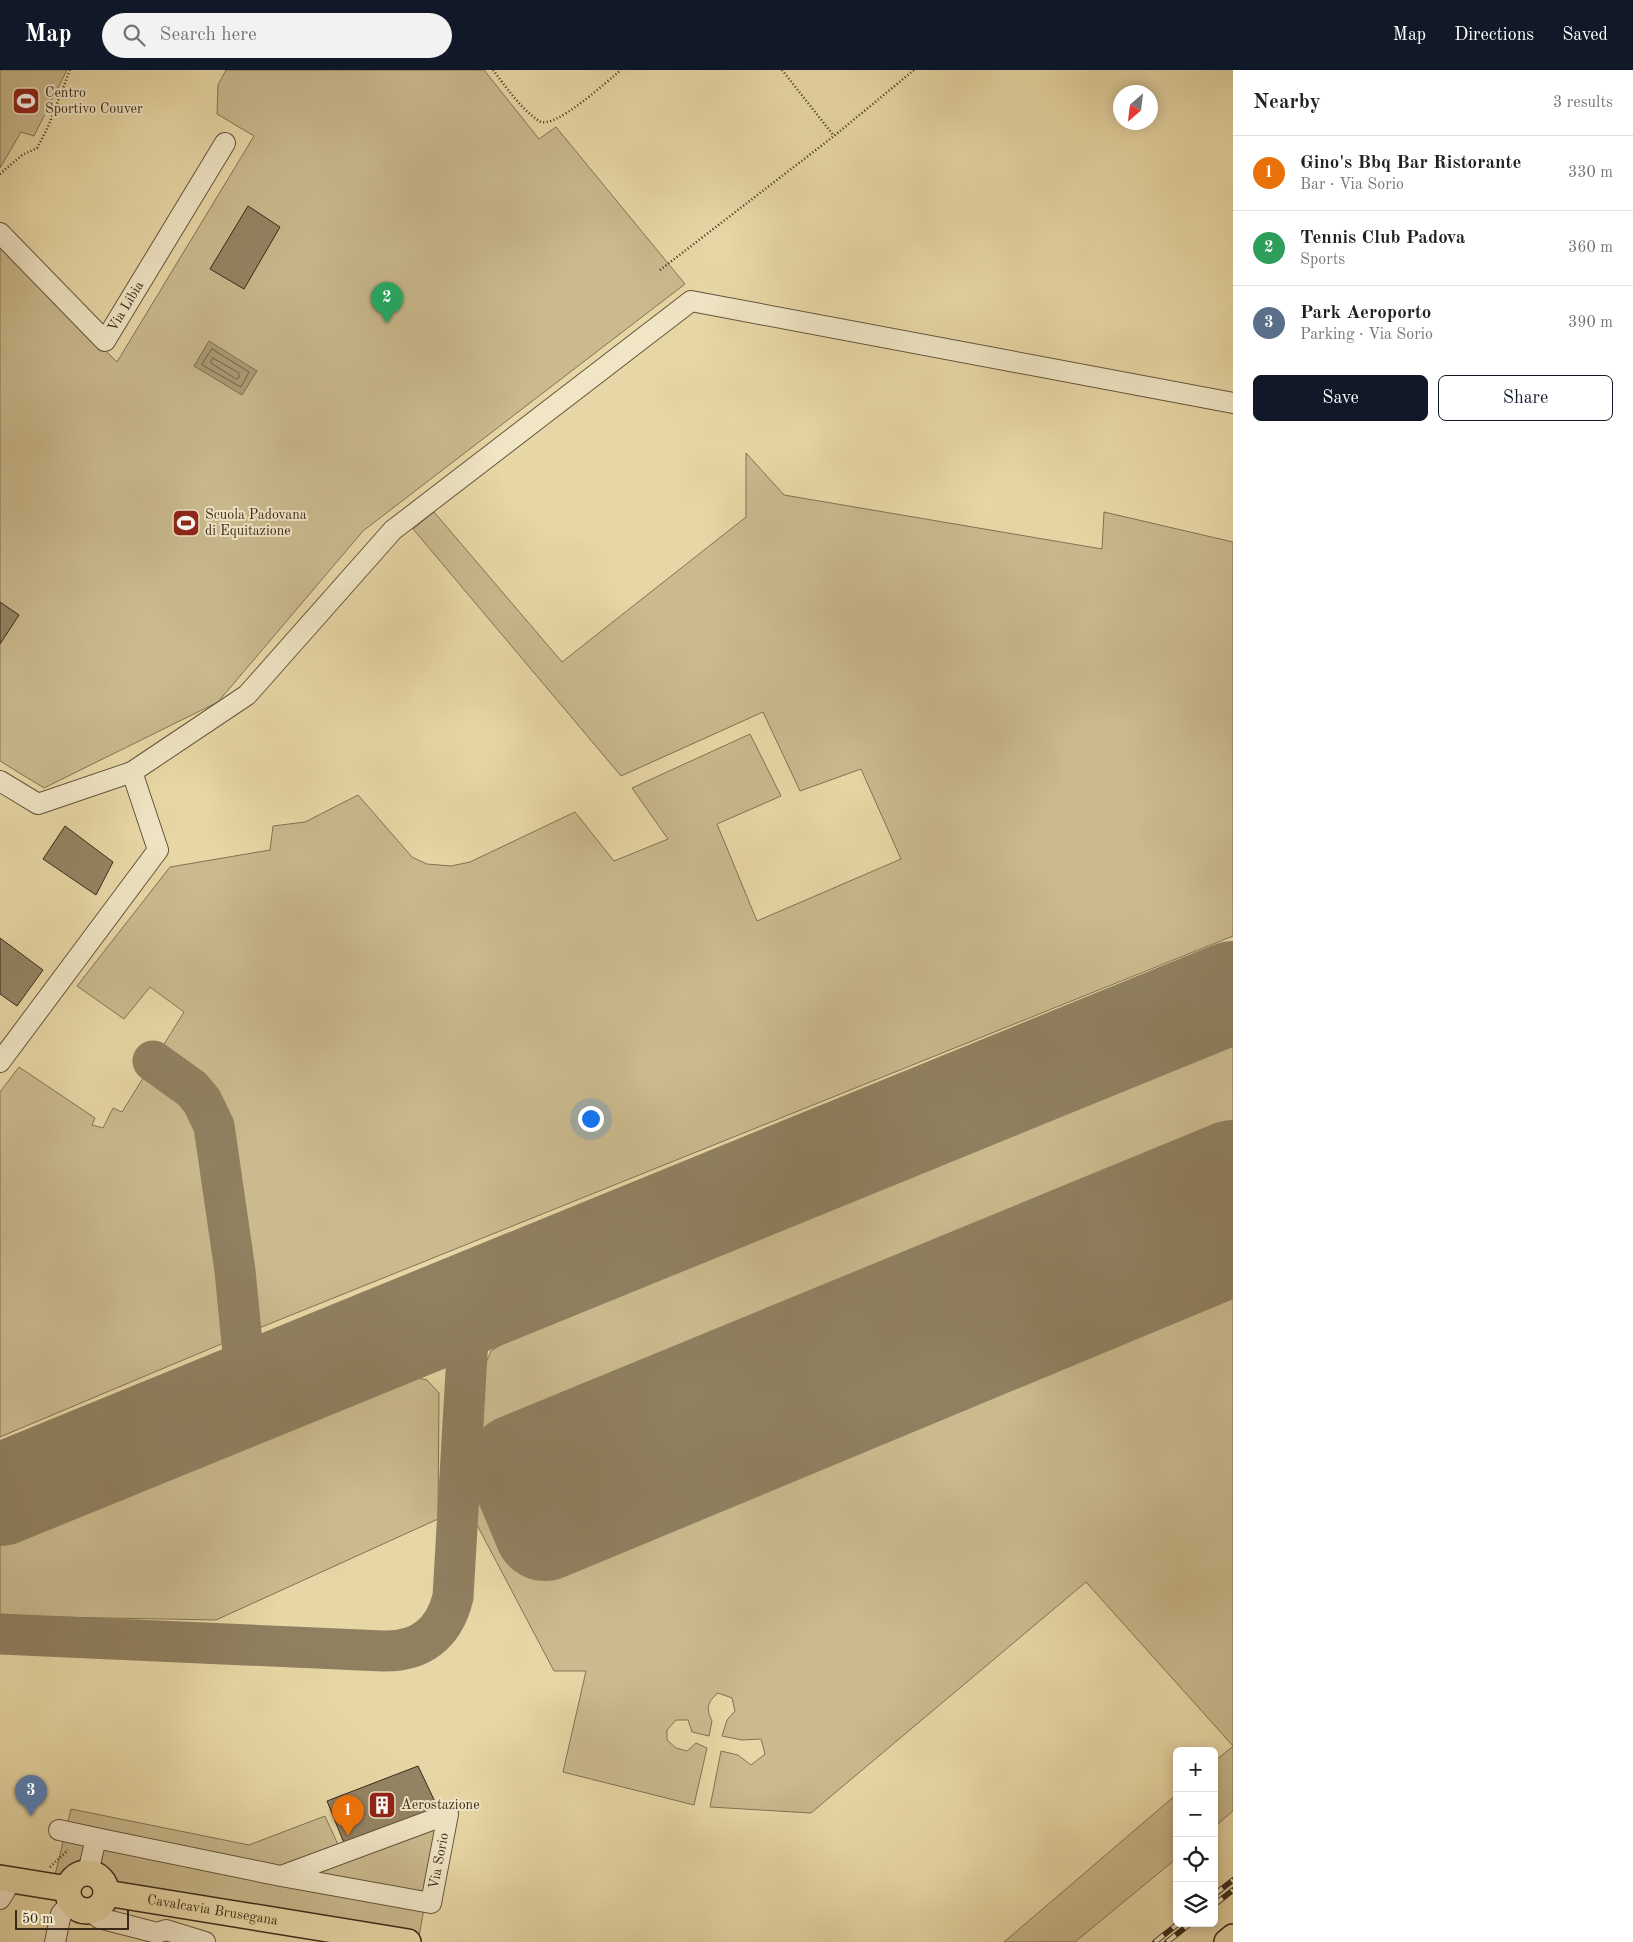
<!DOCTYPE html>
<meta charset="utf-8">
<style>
:root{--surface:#fff;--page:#f2f2f2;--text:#202124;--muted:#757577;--line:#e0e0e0;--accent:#111827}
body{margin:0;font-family:"Old Standard TT",serif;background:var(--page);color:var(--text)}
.controls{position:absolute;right:15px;bottom:15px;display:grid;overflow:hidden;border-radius:8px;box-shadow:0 2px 12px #0003}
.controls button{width:45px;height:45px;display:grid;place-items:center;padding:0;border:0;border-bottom:1px solid var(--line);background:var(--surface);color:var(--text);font:25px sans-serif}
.compass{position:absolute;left:1113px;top:15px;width:45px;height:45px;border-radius:50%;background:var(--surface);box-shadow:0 2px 12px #0003;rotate:208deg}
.scale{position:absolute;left:15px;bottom:12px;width:114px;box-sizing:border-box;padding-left:5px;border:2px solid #392a1a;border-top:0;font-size:14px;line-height:18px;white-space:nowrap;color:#392a1a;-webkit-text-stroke:4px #f0e5c5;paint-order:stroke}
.you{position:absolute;left:590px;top:1048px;width:18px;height:18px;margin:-12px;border:4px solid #fff;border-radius:50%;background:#1a73e8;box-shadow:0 0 0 8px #1a73e833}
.badge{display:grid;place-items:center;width:32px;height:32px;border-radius:50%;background:var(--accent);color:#fff;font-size:16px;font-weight:700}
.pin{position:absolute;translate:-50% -41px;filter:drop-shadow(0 1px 2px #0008)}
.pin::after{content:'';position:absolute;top:26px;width:18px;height:15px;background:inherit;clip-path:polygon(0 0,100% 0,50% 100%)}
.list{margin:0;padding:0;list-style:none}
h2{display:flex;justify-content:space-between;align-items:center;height:65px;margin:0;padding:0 20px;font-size:21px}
h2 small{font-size:16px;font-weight:400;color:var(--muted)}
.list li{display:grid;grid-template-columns:32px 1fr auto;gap:15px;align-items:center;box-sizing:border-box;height:75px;padding:0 20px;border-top:1px solid var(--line)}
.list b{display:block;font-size:19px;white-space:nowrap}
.list p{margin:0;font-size:16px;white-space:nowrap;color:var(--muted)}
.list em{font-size:16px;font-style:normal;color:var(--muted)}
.actions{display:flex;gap:10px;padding:15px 20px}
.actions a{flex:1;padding:11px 0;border:1px solid var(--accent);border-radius:8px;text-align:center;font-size:18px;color:var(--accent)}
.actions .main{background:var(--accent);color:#fff}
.icon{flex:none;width:28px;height:28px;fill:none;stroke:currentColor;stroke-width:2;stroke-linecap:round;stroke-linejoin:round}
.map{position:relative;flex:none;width:1233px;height:1872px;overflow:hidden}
header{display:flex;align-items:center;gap:30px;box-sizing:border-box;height:70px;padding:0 25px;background:var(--accent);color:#fff}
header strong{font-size:24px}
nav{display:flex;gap:28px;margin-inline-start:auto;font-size:18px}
.search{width:350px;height:45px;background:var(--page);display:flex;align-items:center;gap:12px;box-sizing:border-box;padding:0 18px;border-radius:28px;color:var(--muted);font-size:19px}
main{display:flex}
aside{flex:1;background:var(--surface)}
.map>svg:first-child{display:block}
.green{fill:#caba8e;stroke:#827254}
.water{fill:#ac9c76;stroke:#7e6e51}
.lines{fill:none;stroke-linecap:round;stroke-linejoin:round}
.shore{stroke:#726348;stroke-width:1}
.taxiway{stroke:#908060;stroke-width:41}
.runway{stroke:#908060;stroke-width:102}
.building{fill:#948463;stroke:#392a1a}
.minor-casing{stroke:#65553d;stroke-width:22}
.major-casing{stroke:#392a1a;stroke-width:28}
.path{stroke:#392a1a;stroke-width:2.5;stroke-dasharray:1 2.5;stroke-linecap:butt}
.minor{stroke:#f0e5c5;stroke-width:20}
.major{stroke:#e8d7a6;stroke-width:25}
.rail-casing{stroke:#392a1a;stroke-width:5.5}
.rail{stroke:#f0e5c5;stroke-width:4;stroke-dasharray:11;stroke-linecap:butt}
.labels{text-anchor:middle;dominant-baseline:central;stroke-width:4;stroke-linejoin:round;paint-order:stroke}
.poi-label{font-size:14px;fill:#392a1a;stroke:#f0e5c5;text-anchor:start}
.street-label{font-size:14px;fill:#392a1a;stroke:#f0e5c5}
</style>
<header>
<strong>Map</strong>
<div class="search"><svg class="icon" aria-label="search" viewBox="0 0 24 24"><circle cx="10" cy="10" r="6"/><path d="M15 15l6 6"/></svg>Search here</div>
<nav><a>Map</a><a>Directions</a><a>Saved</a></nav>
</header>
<main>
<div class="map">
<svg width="1233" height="1872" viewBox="0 0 1233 1872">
<rect width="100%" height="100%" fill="#e8d7a6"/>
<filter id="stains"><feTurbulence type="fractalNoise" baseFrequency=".004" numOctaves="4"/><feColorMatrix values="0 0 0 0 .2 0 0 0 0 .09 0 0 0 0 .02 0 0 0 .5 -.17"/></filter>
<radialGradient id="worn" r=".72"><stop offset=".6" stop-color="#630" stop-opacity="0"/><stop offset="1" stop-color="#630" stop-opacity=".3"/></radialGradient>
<g class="green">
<path d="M0,0H67L34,66L21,62L0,98Z"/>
<path d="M226,0H484L539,69L556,57L685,214L363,461L218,632L44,718L0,691V175L117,292L254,66L217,44L218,15Z"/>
<path d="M746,383L784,425L1102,479L1104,442L1233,472V866L269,1254L0,1367V1022L19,997L95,1048L92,1055L103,1058L113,1038L122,1042L184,942L150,917L124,949L77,916L170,797L270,780L273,756L305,752L358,725L412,787L427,794L451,796L470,792L575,742L614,791L668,769L632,718L750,664L781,726L717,754L757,851L901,789L861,699L800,721L763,642L621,706L413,459L434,442L562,592L746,447Z"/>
<path d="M1233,974V1101L518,1396L545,1460L1233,1174V1741L1214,1757V1692L1233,1676L1086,1512L811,1743L710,1737L721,1681L738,1685L751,1695L765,1684L761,1669L742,1670L722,1666L727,1650L735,1641L732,1628L718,1623C707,1632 706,1639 712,1651L709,1666L692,1662L688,1650H676L667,1660V1670L676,1678L687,1681L696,1673L707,1678L694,1735L563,1702L586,1601H554L476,1453L482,1302L491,1281L504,1273Z"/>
<path d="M417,1308L427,1310L439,1323L438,1449L216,1550L0,1546V1472L405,1311Z"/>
<path d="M1177,1724V1788L1075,1872H1004Z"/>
<path d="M71,1739L249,1775L325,1746L345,1790L439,1755L418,1872L123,1821L55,1805Z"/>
</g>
<path class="water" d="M209,271L257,301L242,325L194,296Z"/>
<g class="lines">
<g class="shore">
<path d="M212,279L249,302L241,317L202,295Z"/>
<path d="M213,288L239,303V308L236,309L211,293Z"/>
</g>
<g class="taxiway">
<path d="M153,991L192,1019L202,1031L214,1056L235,1201L247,1324"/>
<path d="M0,1564L383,1581C420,1582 444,1564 453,1527L470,1233"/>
</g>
<g class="runway">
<path d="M1233,1101L518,1395L545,1460L1233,1174"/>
<path d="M0,1425L1233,922"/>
</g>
</g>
<g class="building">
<path d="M248,136L280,157L244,219L210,199Z"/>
<path d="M0,532L19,545L0,574Z"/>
<path d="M65,756L113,792L96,825L43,789Z"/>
<path d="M0,868L43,900L17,936L0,924Z"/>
<path d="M418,1696L438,1738L344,1773L327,1731Z"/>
</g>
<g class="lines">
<g class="minor-casing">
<g id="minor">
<path id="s1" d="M0,163L105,271L225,73"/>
<path d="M0,711L38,734L132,702"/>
<path d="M0,992L158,780L132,702L247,625L393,460L691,231L1233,333"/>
<path d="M59,1760L96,1768"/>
<path id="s2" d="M88,1803L96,1768L281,1806L431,1833L448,1744L281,1806"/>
<path d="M0,1829L5,1821L8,1809"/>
<path d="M91,1841L99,1848L157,1863L166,1860L205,1872"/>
<path d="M55,1872L61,1844L71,1833"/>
</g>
</g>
<g class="major-casing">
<g id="major">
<circle cx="87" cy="1822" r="19"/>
<path d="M0,1808L68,1819"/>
<path id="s3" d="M106,1823L408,1872"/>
<path d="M1227,1872L1233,1867"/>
</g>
</g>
<g class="path">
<path d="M493,0C506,17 521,39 539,51C554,61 608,10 621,0"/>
<path d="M782,0L834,66"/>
<path d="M0,104L22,85L37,78L48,57L70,0"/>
<path d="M660,200L834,66L914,0"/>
<path d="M50,1797L68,1780"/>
</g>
<use href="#minor" class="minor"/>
<use href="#major" class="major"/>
<g class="rail-casing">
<g id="rail">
<path d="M1214,1825L1233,1810"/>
<path d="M1214,1835L1233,1820"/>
<path d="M1155,1872L1179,1853"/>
<path d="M1167,1872L1191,1853"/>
</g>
</g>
<use href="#rail" class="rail"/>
</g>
<defs>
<g id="stadium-square" transform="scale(1.4375)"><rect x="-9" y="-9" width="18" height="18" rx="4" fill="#8f2418" stroke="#f0e5c5"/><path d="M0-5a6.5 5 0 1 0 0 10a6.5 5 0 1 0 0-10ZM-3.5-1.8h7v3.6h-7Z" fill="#fff"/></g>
<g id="building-square" transform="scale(1.4375)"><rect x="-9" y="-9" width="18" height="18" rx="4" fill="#8f2418" stroke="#f0e5c5"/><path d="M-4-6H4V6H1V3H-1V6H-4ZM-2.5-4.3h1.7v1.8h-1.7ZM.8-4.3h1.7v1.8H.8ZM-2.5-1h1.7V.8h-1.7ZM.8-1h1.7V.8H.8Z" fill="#fff"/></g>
</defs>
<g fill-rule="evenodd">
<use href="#stadium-square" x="26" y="31"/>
<use href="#stadium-square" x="186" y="453"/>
<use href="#building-square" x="382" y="1735"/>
</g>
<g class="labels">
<g class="poi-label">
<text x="45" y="23">Centro<tspan x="45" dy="16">Sportivo Couver</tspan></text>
<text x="205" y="445">Scuola Padovana<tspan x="205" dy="16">di Equitazione</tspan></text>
<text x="401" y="1735">Aerostazione</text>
</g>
<g class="street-label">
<text stroke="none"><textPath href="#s1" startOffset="191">Via Libia</textPath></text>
<text stroke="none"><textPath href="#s2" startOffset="420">Via Sorio</textPath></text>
<text stroke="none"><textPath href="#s3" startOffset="108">Cavalcavia Brusegana</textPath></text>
</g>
</g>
<rect width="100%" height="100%" filter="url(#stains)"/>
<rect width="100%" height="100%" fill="url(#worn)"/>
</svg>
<div class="controls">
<button>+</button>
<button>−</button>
<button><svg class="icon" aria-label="locate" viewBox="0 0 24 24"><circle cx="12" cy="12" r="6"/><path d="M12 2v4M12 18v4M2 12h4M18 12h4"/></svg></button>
<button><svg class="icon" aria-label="layers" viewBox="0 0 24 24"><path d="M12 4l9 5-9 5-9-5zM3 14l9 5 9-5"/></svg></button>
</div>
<svg class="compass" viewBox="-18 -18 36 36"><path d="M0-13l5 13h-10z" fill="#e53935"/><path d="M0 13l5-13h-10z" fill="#757577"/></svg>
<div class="scale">50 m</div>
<div class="you"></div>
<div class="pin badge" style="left:348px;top:1766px;background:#e8710a">1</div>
<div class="pin badge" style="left:387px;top:253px;background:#2e9e5b">2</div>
<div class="pin badge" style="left:31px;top:1746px;background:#5c6f8a">3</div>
</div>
<aside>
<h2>Nearby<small>3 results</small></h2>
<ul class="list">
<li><span class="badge" style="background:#e8710a">1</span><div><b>Gino's Bbq Bar Ristorante</b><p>Bar · Via Sorio</p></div><em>330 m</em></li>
<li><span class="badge" style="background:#2e9e5b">2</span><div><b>Tennis Club Padova</b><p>Sports</p></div><em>360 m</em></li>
<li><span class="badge" style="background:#5c6f8a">3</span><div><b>Park Aeroporto</b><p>Parking · Via Sorio</p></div><em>390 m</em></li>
</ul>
<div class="actions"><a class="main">Save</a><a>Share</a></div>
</aside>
</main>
